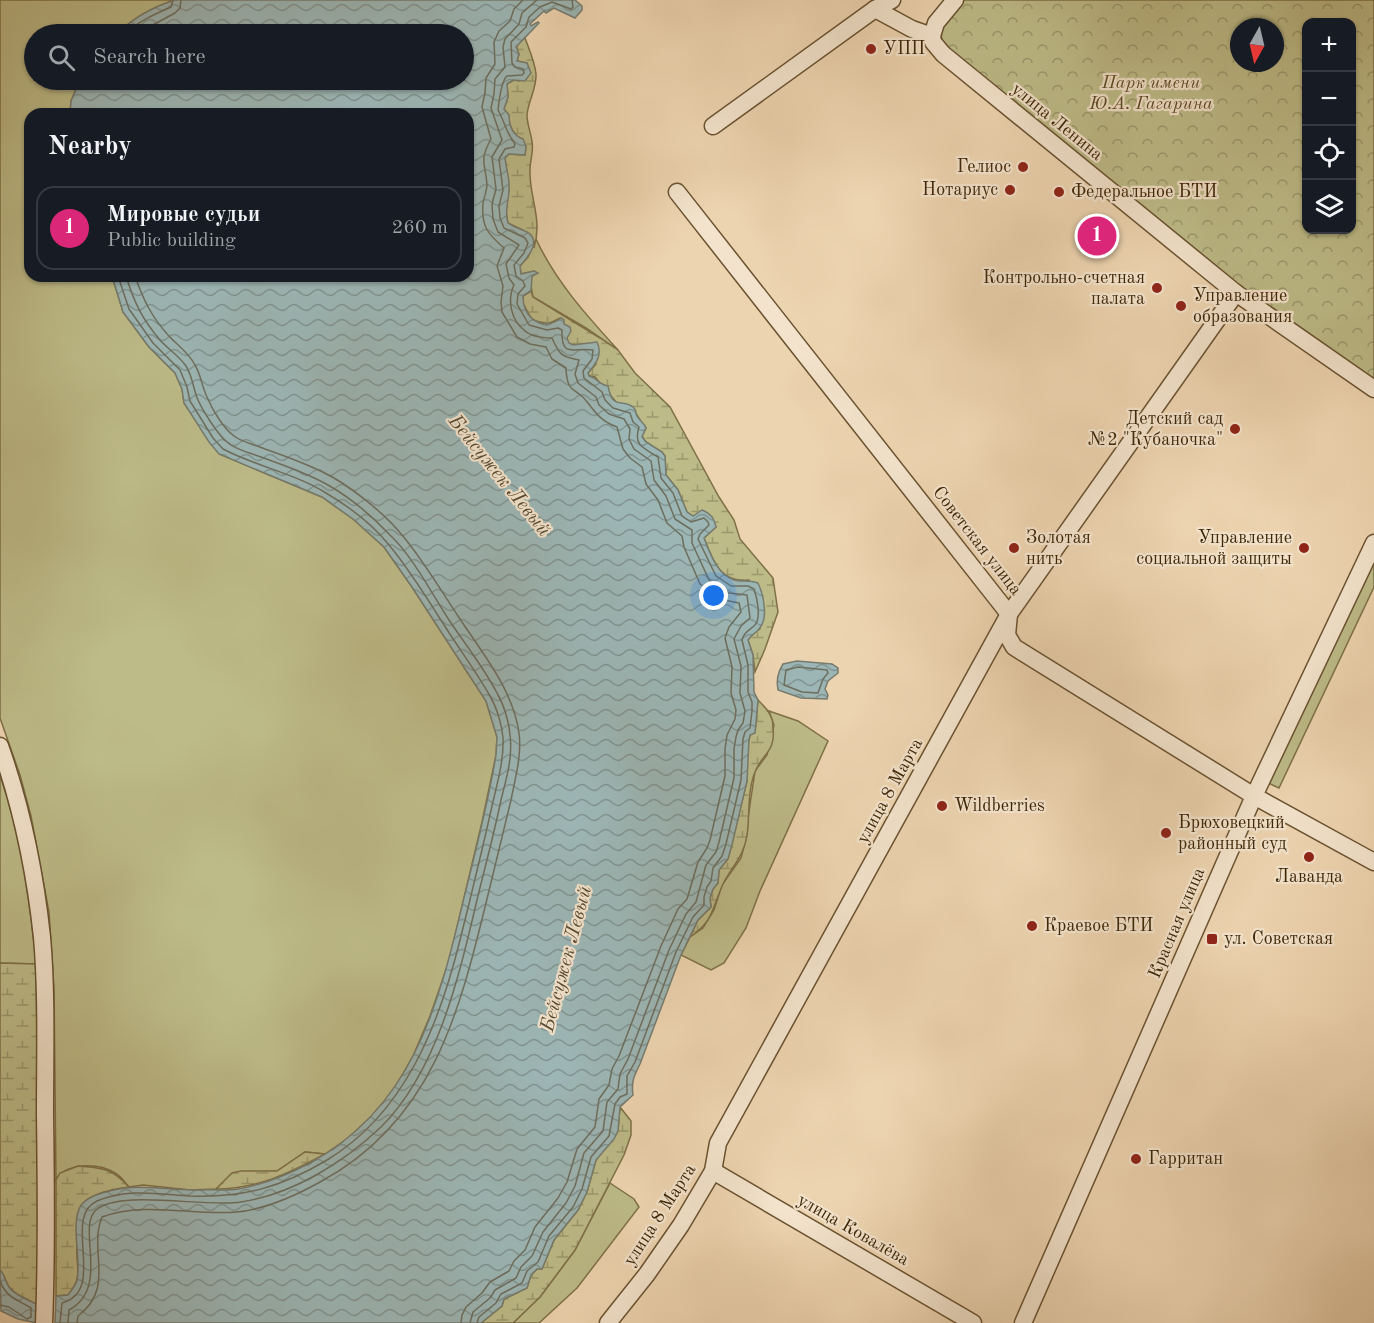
<!DOCTYPE html>
<meta charset="utf-8">
<style>
:root{--surface:#171b24;--page:#242831;--text:#f1f3f6;--muted:#9ea1a6;--line:#363941;--accent:#db2777}
body{margin:0;font-family:"Old Standard TT",serif;background:var(--page);color:var(--text)}
.controls{position:absolute;right:18px;top:18px;display:grid;overflow:hidden;border-radius:12px;box-shadow:0 2px 4px #0004}
.controls button{width:54px;height:54px;display:grid;place-items:center;padding:0;border:0;border-bottom:2px solid var(--line);background:var(--surface);color:var(--text);font:30px sans-serif}
.compass{position:absolute;left:1230px;top:18px;width:54px;height:54px;border-radius:50%;background:var(--surface);box-shadow:0 2px 4px #0004;rotate:188deg}
.you{position:absolute;left:714px;top:596px;width:21px;height:21px;margin:-15px;border:4px solid #fff;border-radius:50%;background:#1a73e8;box-shadow:0 0 0 9px #1a73e833}
.badge{display:grid;place-items:center;width:39px;height:39px;border-radius:50%;background:var(--accent);color:#fff;font-size:20px;font-weight:700}
.pin{position:absolute;translate:-50% -50%;border:3px solid #fff;box-shadow:0 2px 6px #0006}
.list{margin:0;padding:0;list-style:none}
h2{display:flex;justify-content:space-between;align-items:center;height:78px;margin:0;padding:0 24px;font-size:26px}
h2 small{font-size:20px;font-weight:400;color:var(--muted)}
.list li{display:grid;grid-template-columns:39px 1fr auto;gap:18px;align-items:center;box-sizing:border-box;height:84px;margin:0 12px 12px;padding:0 12px;border:2px solid var(--line);border-radius:18px}
.list b{display:block;font-size:22px;white-space:nowrap}
.list p{margin:0;font-size:20px;white-space:nowrap;color:var(--muted)}
.list em{font-size:20px;font-style:normal;color:var(--muted)}
.icon{flex:none;width:33px;height:33px;fill:none;stroke:currentColor;stroke-width:2;stroke-linecap:round;stroke-linejoin:round}
.map{position:relative;flex:none;width:1374px;height:1323px;overflow:hidden}
.search{position:absolute;background:var(--surface);box-shadow:0 2px 4px #0004;left:24px;top:24px;width:450px;height:66px;display:flex;align-items:center;gap:15px;box-sizing:border-box;padding:0 21px;border-radius:33px;color:var(--muted);font-size:22px}
.panel{position:absolute;background:var(--surface);box-shadow:0 2px 4px #0004;left:24px;top:108px;width:450px;height:174px;border-radius:18px}
.map>svg:first-child{display:block}
.green{fill:#bdbb88;stroke:#7e7047;stroke-width:1.5}
.wetland{fill:url(#wetland-marsh);stroke:#7e7047;stroke-width:1.5}
.park{fill:url(#park-crowns);stroke:#7e7047;stroke-width:1.5;fill-rule:evenodd}
.water{fill:url(#water-waves);stroke:#767c6f;stroke-width:1.5}
.lines{fill:none;stroke-linecap:round;stroke-linejoin:round}
.shore{stroke:#6d6e5e;stroke-width:1.5}
.minor-casing{stroke:#6a5230;stroke-width:19}
.minor{stroke:#f3e3cc;stroke-width:16}
.poi-dot{fill:#8f2418;stroke:#f3e3cc;stroke-width:2}
.labels{text-anchor:middle;dominant-baseline:central;stroke-width:4.5;stroke-linejoin:round;paint-order:stroke}
.poi-label{font-size:18px;fill:#3e2606;stroke:#f3e3cc;text-anchor:start}
.park-label{font-size:18px;font-style:italic;fill:#5e4b26;stroke:#f3e3cc}
.street-label{font-size:18px;fill:#3e2606;stroke:#f3e3cc}
.water-label{font-size:20px;font-style:italic;fill:#564a32;stroke:#f3e3cc}
</style>
<div class="map">
<svg width="1374" height="1323" viewBox="0 0 1374 1323">
<defs>
<pattern id="wetland-marsh" width="20" height="14" patternUnits="userSpaceOnUse" patternTransform="scale(1.5)"><rect width="20" height="14" fill="#bdbb88"/><path d="M1 5h8M5 5V1M11 12h8M15 12V8" fill="none" stroke="#9b986d"/></pattern>
<pattern id="park-crowns" width="20" height="18" patternUnits="userSpaceOnUse" patternTransform="scale(1.5)"><rect width="20" height="18" fill="#bdbb88"/><path d="M2 6a3 3 0 1 1 6 0M12 15a3 3 0 1 1 6 0" fill="none" stroke="#9b986d"/></pattern>
<pattern id="water-waves" width="16" height="10" patternUnits="userSpaceOnUse" patternTransform="scale(1.5)"><rect width="16" height="10" fill="#9cb6b5"/><path d="M0 5q4-4 8 0t8 0" fill="none" stroke="#819491"/></pattern>
</defs>
<rect width="100%" height="100%" fill="#edd4b0"/>
<filter id="stains"><feTurbulence type="fractalNoise" baseFrequency=".00333" numOctaves="4"/><feColorMatrix values="0 0 0 0 .2 0 0 0 0 .09 0 0 0 0 .02 0 0 0 .5 -.17"/></filter>
<radialGradient id="worn" r=".72"><stop offset=".6" stop-color="#630" stop-opacity="0"/><stop offset="1" stop-color="#630" stop-opacity=".3"/></radialGradient>
<g class="green">
<path d="M0,0H175C153,7 133,18 117,34H34V80H80L71,101L70,114H30V276H112L123,312L149,347L175,373L182,389L184,403L219,454L322,497L353,519L384,547L412,587L486,701L497,737L496,755L482,822L449,961L430,1016L413,1056L395,1088L373,1115L347,1139L325,1154L305,1152L277,1171L263,1172L224,1184L216,1189L190,1190L143,1185L129,1187C125,1183 121,1176 115,1173C99,1163 66,1162 56,1180L54,989L49,912L31,816L20,775L0,718Z"/>
<path d="M536,239C556,282 587,316 618,350L586,328L533,297L530,281L532,276L537,273L534,271L521,274L520,266L528,257Z"/>
<path d="M1374,554V587L1279,788L1266,782Z"/>
<path d="M769,711L798,721L828,741L760,891L746,928L724,963L711,970L681,955L690,937L703,928L714,910L722,885L741,858L747,835L748,818L755,771L767,755L774,725Z"/>
<path d="M0,775C21,836 30,900 36,964L0,963Z"/>
<path d="M610,1183L634,1199L639,1207L577,1288L539,1323H513L540,1297L575,1250Z"/>
</g>
<g class="wetland">
<path d="M525,38C529,49 535,62 536,74C537,88 528,101 527,115C527,124 531,133 532,142C534,151 530,160 530,170C529,198 543,218 534,248V241L523,230L508,223L505,206L509,191L505,158L509,154L525,155L526,146C517,136 508,129 509,115L504,109L508,97L507,84L514,80L519,81L527,63L517,61L519,54L516,47L517,44Z"/>
<path d="M531,291L533,297L600,338L618,350L635,373L670,407L719,497L734,520L740,539L773,578L778,612L765,649L755,672L753,655L748,640L752,634L760,629L749,580C720,583 713,561 704,538L716,527L698,514L693,516L687,512L678,490L666,475L665,456L662,452L646,442L642,436L646,428C633,413 639,407 617,403L595,377L589,376L588,373L596,364L568,343L560,318L548,324L532,320L523,303V296Z"/>
<path d="M758,700C766,708 773,715 773,727C776,753 762,753 755,772C747,792 750,815 747,835C744,857 732,866 723,884C712,908 714,921 690,937L698,920L711,907L710,898L713,889L718,883L719,870L728,859L747,781V750L750,735L755,732Z"/>
<path d="M0,963L36,964L39,1204L38,1305C29,1300 14,1295 9,1287C5,1281 5,1275 0,1270Z"/>
<path d="M620,1107L631,1121V1135L624,1155L575,1250L540,1297L513,1323H481L502,1306L504,1299L527,1288L531,1275L537,1269H542L554,1240L578,1210L587,1192L596,1160L618,1131Z"/>
<path d="M305,1152L325,1154C290,1173 257,1189 216,1189L232,1173L241,1171H277Z"/>
<path d="M78,1166C103,1168 112,1168 129,1187C75,1195 76,1205 77,1256C77,1263 79,1272 77,1279C76,1285 71,1291 68,1295L56,1296V1180L60,1173Z"/>
</g>
<path class="park" d="M962,0H1374V383L1239,288L947,50C932,27 948,18 962,0ZM1306,22H1352V230H1306ZM1239,27H1275V63H1239Z"/>
<g class="water">
<path d="M175,0H575L582,6V10L575,18L554,8L546,13L544,11L530,24L531,26L538,22L539,23L516,47L519,54L517,61L527,63L531,73L525,81L513,80L507,84L508,97L504,109L509,115C509,126 512,135 523,139L526,146L525,155L509,154L505,158C506,169 510,178 509,189C509,202 504,210 508,223C514,227 521,229 527,232C542,241 528,257 520,266L521,274L534,271L538,273L532,276L531,291L523,296C522,317 543,333 561,318L564,320V324L570,327L571,331L567,338L569,343L573,345L597,342C603,354 596,364 588,373L589,376C597,378 600,385 608,386C613,411 621,398 633,407C638,411 634,411 637,416C640,422 644,422 646,428L642,437L646,442L662,452L665,456L666,475L678,490L687,512L693,516L702,510C711,514 714,518 716,527L704,538C710,553 717,575 734,580C741,582 749,580 758,583C763,593 768,616 761,626C758,632 752,634 748,640L753,655L754,692L758,700L755,733L750,735L749,740L747,781L732,845L728,859L719,870L718,883L713,889L710,898L711,907L698,920L681,955L640,1064C634,1076 631,1082 633,1095L620,1107L618,1131L614,1139L596,1160L587,1192L578,1210L554,1240L542,1269H537L531,1275L527,1288L504,1299L502,1306L481,1323H55L56,1296L68,1295C71,1291 76,1285 77,1280C82,1261 69,1220 82,1204C87,1198 95,1195 102,1193C137,1182 162,1190 197,1190C210,1189 224,1191 238,1189C263,1185 287,1175 310,1163C412,1108 438,1007 463,902C475,853 488,805 496,755L497,737L486,701L412,587L384,547L353,519L322,497L219,454L209,442L184,403L182,389L175,373L149,347L123,312L112,276H468V114H70L71,101L80,80H464V34H117C133,18 153,7 175,0Z"/>
<path d="M797,661L832,664L838,668V673L828,681L825,689L828,695L827,699L801,698L778,690C776,681 778,672 783,664Z"/>
<path d="M0,1270C5,1275 5,1281 9,1287C14,1295 29,1300 38,1305L37,1323L18,1319L1,1311Z"/>
</g>
<g class="lines">
<g class="shore">
<path d="M125,34C137,22 155,14 171,7L173,0"/>
<path d="M136,34L175,13L180,8L181,0"/>
<path d="M798,667L827,670L828,673L823,679L818,693L802,692L784,685L786,670Z"/>
<path d="M0,1280C4,1296 18,1300 31,1308V1317L27,1319L9,1307L0,1305"/>
<path d="M60,1323L62,1303C108,1291 61,1217 97,1201C128,1188 158,1194 190,1196C243,1198 282,1187 327,1160C405,1113 439,1025 460,940C471,896 482,851 492,806C497,784 504,761 503,738C502,725 497,708 490,696C477,673 460,650 446,628C428,600 410,570 389,545C373,525 348,506 326,493C294,473 255,466 223,449L213,438L190,401L187,387L180,370L153,343L129,309L118,276"/>
<path d="M68,1323L69,1310C111,1287 76,1228 96,1210C120,1189 207,1208 241,1202C293,1194 343,1163 381,1127C438,1070 459,976 477,900C485,867 494,834 501,800C506,780 513,757 510,735C509,722 504,705 497,693C484,668 465,644 449,620C432,594 413,557 391,536C373,517 351,498 328,485C307,473 283,465 261,457C250,453 236,450 227,442C218,435 203,411 198,400C193,389 193,377 186,366C179,356 168,349 160,340C142,319 134,302 126,276"/>
<path d="M77,1323L78,1316C116,1287 88,1251 102,1217C146,1201 192,1216 237,1212C266,1209 295,1196 320,1182C432,1122 459,1014 487,899C495,866 503,833 511,800C515,779 522,755 519,733C513,690 483,654 460,619C441,591 424,561 402,535C386,515 356,491 334,478C313,466 288,457 265,449C255,445 242,442 234,436C223,428 212,409 207,397C202,387 201,375 195,365C189,353 177,345 168,335C151,316 143,299 135,276"/>
<path d="M461,1323L462,1315L466,1307L482,1293L490,1282L509,1271L514,1261L525,1250L535,1227L558,1198L567,1182L577,1149L595,1127L599,1099L609,1085L612,1069L619,1056L661,946L678,909L687,899L698,862L707,848L710,840L725,776V749L727,735L735,719L736,710L731,693L732,667L725,638L729,627L741,612L739,603L724,600L700,584L684,547L682,536L667,523L658,500L646,484L642,467L630,458L623,449L617,427C603,422 597,415 588,403C576,386 567,396 566,368L552,359L546,347L530,344L517,337L502,312L501,302L503,286L497,266L504,248C488,234 481,227 483,203C484,197 487,191 487,184C485,162 479,161 491,139L482,107L485,93L486,78L495,64L494,42L499,31L510,21L514,9L523,0"/>
<path d="M470,1323L473,1312L490,1298L495,1290L516,1278L521,1267L532,1256L543,1232L566,1203L575,1186L584,1153L603,1131L607,1102L618,1089L620,1074L628,1059L669,950L686,914L696,902L706,865L716,852L719,842L734,778V749L736,737L738,730L743,723L745,711L740,693L741,666L734,639L741,626L750,618L747,595L729,593L709,580L692,543V530L675,519L666,496L654,480L651,461L634,449L629,439L630,429L624,419L609,414L599,405L596,397L578,383L575,374L579,360C561,357 559,354 552,338C543,338 531,337 524,330C511,320 507,300 514,285L509,278L506,264L519,245L498,232L493,219L492,204L496,189L492,157L502,140L491,108L494,94L495,79L505,67L503,47L505,39L519,24L522,13L537,0"/>
<path d="M477,1323L479,1317L496,1303L501,1294L522,1283L527,1271L538,1262L549,1236L573,1207L582,1189L591,1157L609,1136L615,1104L620,1097L627,1094V1076L635,1062L676,952L693,917L704,905V897L707,887L711,881L713,868L722,856L726,844L741,780L743,739L745,732L750,728L752,711V702L748,692V665L742,640C744,633 748,631 754,626C762,619 757,598 754,589L748,586H731L716,576L698,539L700,534L709,525L708,522L704,518L691,522L682,516L673,493L661,478L658,457C644,448 633,446 639,427L633,422L630,413L613,408L605,400L602,392L584,378L583,371L592,359L593,350C573,347 561,359 562,330L558,328L547,330L529,325L517,304L518,294L525,286L523,281L516,276L514,265L524,253L528,243L525,238L504,228L500,218L499,206L503,190L499,159L505,149L514,147L515,144C505,131 506,124 498,110C499,101 501,81 507,76L522,75L524,73L523,69L515,67L512,63L511,42L526,27L529,17L540,7L552,2L571,9L573,7L572,0"/>
</g>
<g class="minor-casing">
<g id="minor">
<path d="M875,9L912,29L932,36L933,42L943,54L1236,293L1374,389"/>
<path d="M932,36L936,23L955,0"/>
<path d="M713,126L875,9L892,0"/>
<path d="M677,192L1009,614L1007,635L1014,647L1254,796L1374,862"/>
<path d="M0,746C22,808 35,872 42,937C47,995 45,1055 45,1114C46,1184 47,1253 44,1323"/>
<path d="M713,1171L973,1323"/>
<path d="M608,1323L647,1274L681,1225L713,1171L718,1143L1009,614L1236,293"/>
<path d="M1023,1323L1254,796L1374,543"/>
</g>
</g>
<use href="#minor" class="minor"/>
</g>
<g class="poi-dot">
<circle cx="871" cy="49" r="6"/>
<circle cx="1023" cy="167" r="6"/>
<circle cx="1010" cy="190" r="6"/>
<circle cx="1059" cy="192" r="6"/>
<circle cx="1157" cy="288" r="6"/>
<circle cx="1181" cy="306" r="6"/>
<circle cx="1235" cy="429" r="6"/>
<circle cx="1014" cy="548" r="6"/>
<circle cx="1304" cy="548" r="6"/>
<circle cx="942" cy="806" r="6"/>
<circle cx="1166" cy="833" r="6"/>
<circle cx="1309" cy="857" r="6"/>
<circle cx="1032" cy="926" r="6"/>
<rect x="1206" y="933" width="12" height="12" rx="3"/>
<circle cx="1136" cy="1159" r="6"/>
</g>
<g class="labels">
<g class="poi-label">
<text x="883" y="49">УПП</text>
<text x="1011" y="167" text-anchor="end">Гелиос</text>
<text x="998" y="190" text-anchor="end">Нотариус</text>
<text x="1071" y="192">Федеральное БТИ</text>
<text x="1145" y="278" text-anchor="end">Контрольно-счетная<tspan x="1145" dy="21">палата</tspan></text>
<text x="1193" y="296">Управление<tspan x="1193" dy="21">образования</tspan></text>
<text x="1223" y="419" text-anchor="end">Детский сад<tspan x="1223" dy="21">№2 "Кубаночка"</tspan></text>
<text x="1026" y="538">Золотая<tspan x="1026" dy="21">нить</tspan></text>
<text x="1292" y="538" text-anchor="end">Управление<tspan x="1292" dy="21">социальной защиты</tspan></text>
<text x="954" y="806">Wildberries</text>
<text x="1178" y="823">Брюховецкий<tspan x="1178" dy="21">районный суд</tspan></text>
<text x="1309" y="877" text-anchor="middle">Лаванда</text>
<text x="1044" y="926">Краевое БТИ</text>
<text x="1224" y="939">ул. Советская</text>
<text x="1148" y="1159">Гарритан</text>
</g>
<g class="park-label">
<text x="1151" y="83">Парк имени<tspan x="1151" dy="21">Ю.А. Гагарина</tspan></text>
</g>
<g class="street-label">
<text transform="translate(1057 122) rotate(39)">улица Ленина</text>
<text transform="translate(977 541) rotate(52)">Советская улица</text>
<text transform="translate(890 791) rotate(-61)">улица 8 Марта</text>
<text transform="translate(1177 923) rotate(-67)">Красная улица</text>
<text transform="translate(660 1215) rotate(-57)">улица 8 Марта</text>
<text transform="translate(853 1230) rotate(30)">улица Ковалёва</text>
</g>
<g class="water-label">
<text transform="translate(499 476) rotate(51)">Бейсужек Левый</text>
<text transform="translate(567 959) rotate(-75)">Бейсужек Левый</text>
</g>
</g>
<rect width="100%" height="100%" filter="url(#stains)"/>
<rect width="100%" height="100%" fill="url(#worn)"/>
</svg>
<div class="controls">
<button>+</button>
<button>−</button>
<button><svg class="icon" aria-label="locate" viewBox="0 0 24 24"><circle cx="12" cy="12" r="6"/><path d="M12 2v4M12 18v4M2 12h4M18 12h4"/></svg></button>
<button><svg class="icon" aria-label="layers" viewBox="0 0 24 24"><path d="M12 4l9 5-9 5-9-5zM3 14l9 5 9-5"/></svg></button>
</div>
<svg class="compass" viewBox="-18 -18 36 36"><path d="M0-13l5 13h-10z" fill="#e53935"/><path d="M0 13l5-13h-10z" fill="#9ea1a6"/></svg>
<div class="you"></div>
<div class="pin badge" style="left:1097px;top:236px">1</div>
<div class="search"><svg class="icon" aria-label="search" viewBox="0 0 24 24"><circle cx="10" cy="10" r="6"/><path d="M15 15l6 6"/></svg>Search here</div>
<section class="panel">
<h2>Nearby<small></small></h2>
<ul class="list">
<li><span class="badge">1</span><div><b>Мировые судьи</b><p>Public building</p></div><em>260 m</em></li>
</ul>
</section>
</div>
